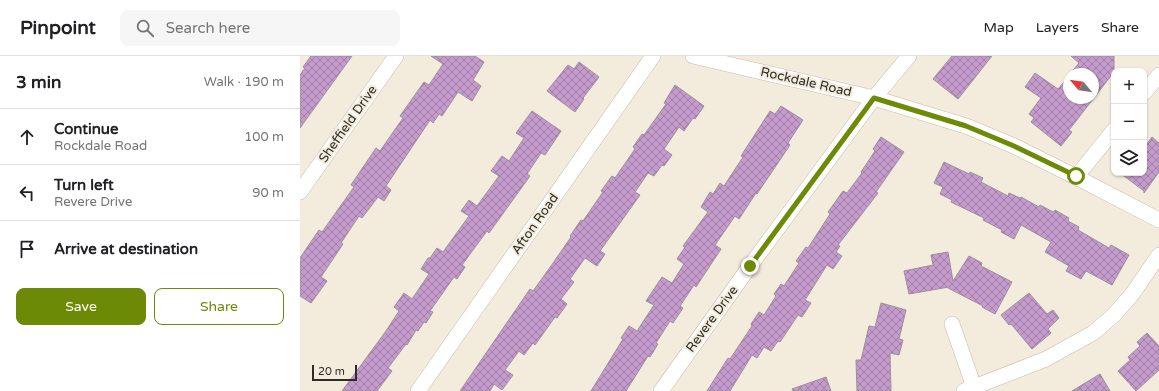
<!DOCTYPE html>
<meta charset="utf-8">
<style>
:root{--surface:#fff;--page:#f6f6f6;--text:#202124;--muted:#757577;--line:#e0e0e0;--accent:#6c8a06}
body{margin:0;font-family:"Varela Round",sans-serif;background:var(--page);color:var(--text)}
.controls{position:absolute;right:12px;top:12px;display:grid;overflow:hidden;border-radius:8px;box-shadow:0 1px 3px #0004}
.controls button{width:36px;height:36px;display:grid;place-items:center;padding:0;border:0;border-bottom:1px solid var(--line);background:var(--surface);color:var(--text);font:20px sans-serif}
.compass{position:absolute;left:763px;top:12px;width:36px;height:36px;border-radius:50%;background:var(--surface);box-shadow:0 1px 3px #0004;rotate:299deg}
.scale{position:absolute;left:12px;bottom:10px;width:45px;box-sizing:border-box;padding-left:4px;border:2px solid #2f2c26;border-top:0;font-size:11px;line-height:14px;white-space:nowrap;color:#2f2c26;-webkit-text-stroke:3px #f3ebdb;paint-order:stroke}
.stop{position:absolute;width:12px;height:12px;margin:-9px;border:3px solid #6c8a06;border-radius:50%;background:#fff}
.stop.end{background:#6c8a06;border-color:#fff;box-shadow:0 1px 4px #0008}
.list{margin:0;padding:0;list-style:none}
h2{display:flex;justify-content:space-between;align-items:center;height:52px;margin:0;padding:0 16px;font-size:17px}
h2 small{font-size:13px;font-weight:400;color:var(--muted)}
.list li{display:grid;grid-template-columns:26px 1fr auto;gap:12px;align-items:center;box-sizing:border-box;height:56px;padding:0 16px;border-top:1px solid var(--line)}
.list b{display:block;font-size:15px;white-space:nowrap}
.list p{margin:0;font-size:13px;white-space:nowrap;color:var(--muted)}
.list em{font-size:13px;font-style:normal;color:var(--muted)}
.actions{display:flex;gap:8px;padding:12px 16px}
.actions a{flex:1;padding:9px 0;border:1px solid var(--accent);border-radius:8px;text-align:center;font-size:14px;color:var(--accent)}
.actions .main{background:var(--accent);color:#fff}
.icon{flex:none;width:22px;height:22px;fill:none;stroke:currentColor;stroke-width:2;stroke-linecap:round;stroke-linejoin:round}
.map{position:relative;flex:none;width:859px;height:335px;overflow:hidden}
header{display:flex;align-items:center;gap:24px;box-sizing:border-box;height:56px;padding:0 20px;background:var(--surface);border-bottom:1px solid var(--line)}
header strong{font-size:19px}
nav{display:flex;gap:22px;margin-inline-start:auto;font-size:14px}
.search{width:280px;height:36px;background:var(--page);display:flex;align-items:center;gap:10px;box-sizing:border-box;padding:0 14px;border-radius:8px;color:var(--muted);font-size:15px}
main{display:flex}
aside{flex:1;background:var(--surface)}
.map>svg:first-child{display:block}
.building{fill:url(#building-cross-hatch);stroke:#9b909d}
.lines{fill:none;stroke-linecap:round;stroke-linejoin:round}
.street-casing{stroke:#c4bdad;stroke-width:16}
.street{stroke:#fff;stroke-width:15}
.route{stroke:#6c8a06;stroke-width:5}
.labels{text-anchor:middle;dominant-baseline:central;stroke-width:4;stroke-linejoin:round;paint-order:stroke}
.street-label{font-size:13px;fill:#2f2c26;stroke:#f3ebdb}
</style>
<header>
<strong>Pinpoint</strong>
<div class="search"><svg class="icon" aria-label="search" viewBox="0 0 24 24"><circle cx="10" cy="10" r="6"/><path d="M15 15l6 6"/></svg>Search here</div>
<nav><a>Map</a><a>Layers</a><a>Share</a></nav>
</header>
<main>
<aside>
<h2>3 min<small>Walk · 190 m</small></h2>
<ul class="list">
<li><svg class="icon" aria-label="ahead" viewBox="0 0 24 24"><path d="M12 20V5M6 11l6-6 6 6"/></svg><div><b>Continue</b><p>Rockdale Road</p></div><em>100 m</em></li>
<li><svg class="icon" aria-label="left" viewBox="0 0 24 24"><path d="M17 20v-9H6M10 6l-5 5 5 5"/></svg><div><b>Turn left</b><p>Revere Drive</p></div><em>90 m</em></li>
<li><svg class="icon" aria-label="arrive" viewBox="0 0 24 24"><path d="M6 21V4h12l-3 4 3 4H6"/></svg><div><b>Arrive at destination</b></div></li>
</ul>
<div class="actions"><a class="main">Save</a><a>Share</a></div>
</aside>
<div class="map">
<svg width="859" height="335" viewBox="0 0 859 335">
<defs>
<pattern id="building-cross-hatch" width="8" height="8" patternUnits="userSpaceOnUse"><rect width="8" height="8" fill="#c59bcd"/><path d="M0 0l8 8M0 8l8-8" fill="none" stroke="#a07fa6"/></pattern>
</defs>
<rect width="100%" height="100%" fill="#f3ebdb"/>
<g class="building">
<path d="M11,0H52L0,72V19L5,12L3,11Z"/>
<path d="M131,0H175L184,6L173,24L181,30L172,45L158,36L142,60L139,58L133,67L130,64L86,130L91,134L84,145L78,141L62,162L59,160L41,187L43,188L21,221L27,225L11,247L0,240V202L19,174L22,176L54,131L51,129L76,92L80,95L103,62L100,60L124,26L129,29L143,8Z"/>
<path d="M652,0H692L658,43L633,23Z"/>
<path d="M771,0H814V16L769,74L772,76L761,90L731,66L734,62L729,58L741,42L725,31L735,17L758,33L769,20V42H793V18H770L779,7Z"/>
<path d="M279,6L299,21L283,42L284,43L275,56L247,35L268,9L274,13Z"/>
<path d="M375,29L404,50L395,63L393,62L384,75L379,71L364,93L372,99L364,110L362,109L354,120L348,117L335,136L340,139L300,195L305,198L297,210L285,202L270,223L274,226L261,243L267,248L257,262L255,261L235,289L233,287L224,299L219,295L205,314L213,319L202,334L194,328L190,335H160L230,233L233,235L251,210L271,181L270,180L281,164L283,165L303,136L301,135L312,120L315,122L335,93L333,91L342,78L344,79L366,48L364,47Z"/>
<path d="M481,50L503,64L488,87L490,89L457,138L456,137L439,163L435,160L415,189L421,193L396,231L394,229L380,250L383,252L373,267L370,265L356,287L358,288L350,301L348,300L326,335H291L323,283L321,282L329,270L337,275L354,249L346,245L362,221L372,227L384,208L377,203L385,191L383,190L408,156L401,151L410,136L413,138L420,127L424,130L443,101L441,100L470,55L475,58Z"/>
<path d="M232,55L261,75L245,99L241,97L227,118L230,120L189,177L187,175L162,209L165,211L157,223L154,221L130,255L133,256L126,267L124,266L118,275L116,274L107,289L106,288L88,312L92,315L77,335H42L86,275L99,255L94,251L104,237L112,243L129,218L121,213L128,202H130L137,192L143,196L169,160L161,155L169,144L177,150L199,120L191,115L202,100L209,105L224,82L216,77Z"/>
<path d="M581,81L604,96L576,136L578,137L538,189L540,190L536,196L542,200L533,213L527,209L505,244L511,247L502,261L498,259L480,286L478,285L471,295L464,291L457,302L452,299L430,335H407L428,302L430,303L452,270L451,268L459,256L464,259L476,240L474,238L481,228L484,230L499,207L496,205L506,191L508,192L530,158L528,156L543,135L547,137L562,117L561,116L575,95L573,93Z"/>
<path d="M852,81L859,87V116L844,137V135L820,117H844V92Z"/>
<path d="M644,106L669,118L670,116L683,122L681,126L708,140L709,137L720,142L721,141L739,151L740,149L753,156L755,154L769,162L768,165L779,171L778,174L809,192L811,189L829,199L812,229L786,215L781,223L766,215L769,210L745,196L751,186L721,169L714,183L701,176L702,174L683,164L684,162L651,146L652,144L640,138L643,131L634,127Z"/>
<path d="M648,196L653,225L669,200L682,207L681,210L712,226L695,258L682,251L683,250L648,232L649,231L609,238L604,215L633,209L631,199Z"/>
<path d="M729,237L747,258L753,254L759,262L748,273L751,277L732,293L711,268L709,269L701,259Z"/>
<path d="M581,247L606,254L599,283L603,284L599,299L590,297L591,335H557L556,304H561L569,270L575,271Z"/>
<path d="M847,277L859,290V314L836,335L818,315L830,304L828,301L840,290L837,286Z"/>
<path d="M800,318L810,335H772Z"/>
<path d="M526,321L531,335H493L492,333Z"/>
</g>
<g class="lines">
<g class="street-casing">
<g id="street">
<path d="M393,0L574,42L666,70L714,90L776,121L859,164"/>
<path d="M844,37L859,19"/>
<path d="M776,121L814,74"/>
<path d="M0,136L96,0"/>
<path d="M652,268L674,331"/>
<path d="M118,335L353,0"/>
<path d="M361,335L450,210L574,42L609,0"/>
<path d="M664,335L746,303L793,277L814,259L833,237L859,199"/>
</g>
</g>
<use href="#street" class="street"/>
</g>
<g class="lines">
<path class="route" d="M450,210L574,42L666,70L714,90L776,120"/>
</g>
<g class="labels">
<g class="street-label">
<text transform="translate(506 26) rotate(13)">Rockdale Road</text>
<text transform="translate(48 68) rotate(-55)">Sheffield Drive</text>
<text transform="translate(235 168) rotate(-55)">Afton Road</text>
<text transform="translate(412 263) rotate(-54)">Revere Drive</text>
</g>
</g>
</svg>
<div class="controls">
<button>+</button>
<button>−</button>
<button><svg class="icon" aria-label="layers" viewBox="0 0 24 24"><path d="M12 4l9 5-9 5-9-5zM3 14l9 5 9-5"/></svg></button>
</div>
<svg class="compass" viewBox="-18 -18 36 36"><path d="M0-13l5 13h-10z" fill="#e53935"/><path d="M0 13l5-13h-10z" fill="#757577"/></svg>
<div class="scale">20 m</div>
<div class="stop" style="left:776px;top:120px"></div>
<div class="stop end" style="left:450px;top:210px"></div>
</div>
</main>
